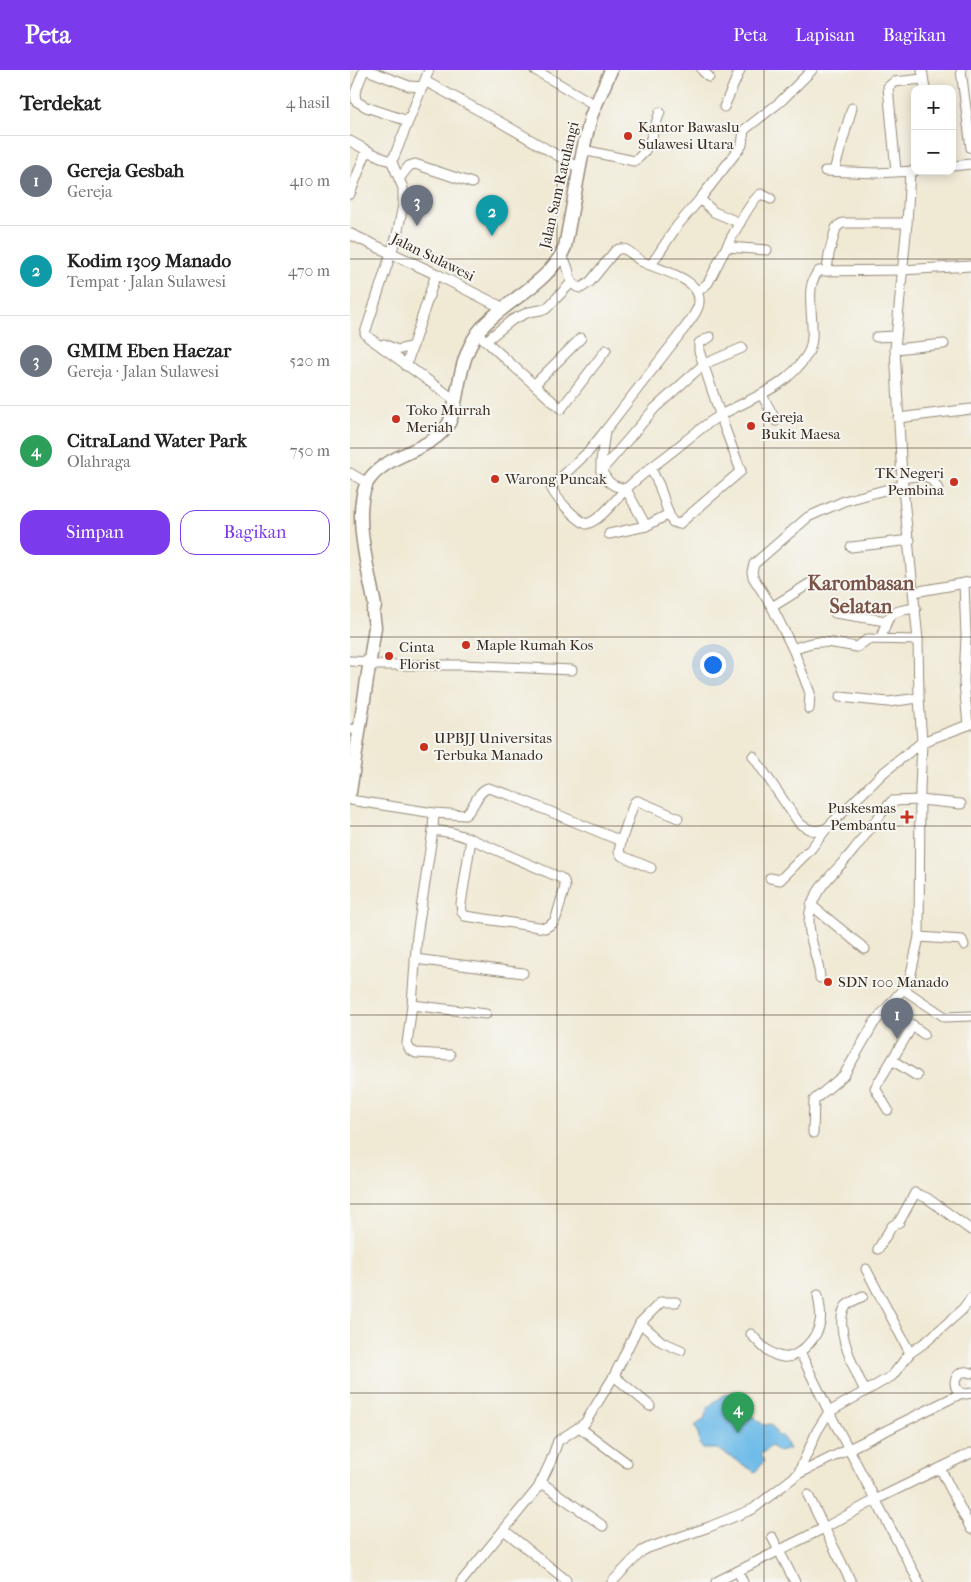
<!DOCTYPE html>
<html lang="id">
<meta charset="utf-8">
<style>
:root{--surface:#fff;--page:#f6f6f6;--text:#222;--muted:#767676;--line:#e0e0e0;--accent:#7c3aed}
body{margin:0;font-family:"IM FELL French Canon",serif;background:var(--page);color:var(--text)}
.controls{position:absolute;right:15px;top:15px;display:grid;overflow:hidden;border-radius:10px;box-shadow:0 2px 12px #0003}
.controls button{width:45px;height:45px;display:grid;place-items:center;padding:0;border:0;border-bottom:1px solid var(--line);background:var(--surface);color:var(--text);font:25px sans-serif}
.you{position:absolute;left:362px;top:594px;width:18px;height:18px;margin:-12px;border:4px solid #fff;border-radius:50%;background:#1a73e8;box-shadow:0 0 0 8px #1a73e833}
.badge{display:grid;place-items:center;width:32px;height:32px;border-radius:50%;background:var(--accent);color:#fff;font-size:16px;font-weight:700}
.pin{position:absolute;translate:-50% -41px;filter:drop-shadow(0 1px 2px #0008)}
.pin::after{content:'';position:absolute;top:26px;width:18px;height:15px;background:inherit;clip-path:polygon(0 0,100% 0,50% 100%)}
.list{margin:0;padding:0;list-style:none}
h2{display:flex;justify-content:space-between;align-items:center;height:65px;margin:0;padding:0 20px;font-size:21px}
h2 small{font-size:16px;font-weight:400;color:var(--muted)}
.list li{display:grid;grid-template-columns:32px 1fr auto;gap:15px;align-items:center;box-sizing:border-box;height:90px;padding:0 20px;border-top:1px solid var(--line)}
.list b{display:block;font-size:19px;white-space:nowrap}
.list p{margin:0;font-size:16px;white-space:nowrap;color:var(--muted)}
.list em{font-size:16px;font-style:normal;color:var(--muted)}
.actions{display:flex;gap:10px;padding:15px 20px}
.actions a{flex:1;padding:11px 0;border:1px solid var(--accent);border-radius:15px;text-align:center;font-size:18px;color:var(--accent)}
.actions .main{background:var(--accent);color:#fff}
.map{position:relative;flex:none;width:621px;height:1512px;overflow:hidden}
header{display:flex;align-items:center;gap:30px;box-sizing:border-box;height:70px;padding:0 25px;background:var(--accent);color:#fff}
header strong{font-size:24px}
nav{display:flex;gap:28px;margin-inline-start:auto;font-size:18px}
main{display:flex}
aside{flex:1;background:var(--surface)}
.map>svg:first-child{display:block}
.water{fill:#6fbce9;stroke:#557384}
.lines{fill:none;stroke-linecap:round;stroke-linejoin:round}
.minor-casing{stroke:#968a79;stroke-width:11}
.major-casing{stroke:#968a79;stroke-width:12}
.highway-casing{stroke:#968a79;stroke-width:15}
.minor{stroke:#fff;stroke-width:9}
.major{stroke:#fff;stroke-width:10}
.highway{stroke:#fff;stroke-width:12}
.grid{fill:none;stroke:#3b2a1e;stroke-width:1;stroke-opacity:0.55}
.poi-dot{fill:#c8321e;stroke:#f6f6f2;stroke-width:2}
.labels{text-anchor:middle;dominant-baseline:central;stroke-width:4;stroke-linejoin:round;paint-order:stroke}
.poi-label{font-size:15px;fill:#3b2a1e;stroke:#f6f6f2;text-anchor:start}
.street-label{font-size:15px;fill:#3b2a1e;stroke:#f6f6f2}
.district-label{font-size:20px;font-weight:bold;fill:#7a5346;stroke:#f6f6f2}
</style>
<header>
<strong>Peta</strong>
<nav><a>Peta</a><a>Lapisan</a><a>Bagikan</a></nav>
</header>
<main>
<aside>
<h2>Terdekat<small>4 hasil</small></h2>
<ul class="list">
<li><span class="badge" style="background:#6b7280">1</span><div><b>Gereja Gesbah</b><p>Gereja</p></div><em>410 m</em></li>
<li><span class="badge" style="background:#0f9aa8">2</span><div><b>Kodim 1309 Manado</b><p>Tempat · Jalan Sulawesi</p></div><em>470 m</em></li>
<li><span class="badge" style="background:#6b7280">3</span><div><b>GMIM Eben Haezar</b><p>Gereja · Jalan Sulawesi</p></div><em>520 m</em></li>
<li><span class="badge" style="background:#2e9e5b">4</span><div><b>CitraLand Water Park</b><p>Olahraga</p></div><em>750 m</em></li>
</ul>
<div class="actions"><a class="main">Simpan</a><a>Bagikan</a></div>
</aside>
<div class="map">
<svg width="621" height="1512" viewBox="0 0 621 1512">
<rect width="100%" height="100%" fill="#f6f6f2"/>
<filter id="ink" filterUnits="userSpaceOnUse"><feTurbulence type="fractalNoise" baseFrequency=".02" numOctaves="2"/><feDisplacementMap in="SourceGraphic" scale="10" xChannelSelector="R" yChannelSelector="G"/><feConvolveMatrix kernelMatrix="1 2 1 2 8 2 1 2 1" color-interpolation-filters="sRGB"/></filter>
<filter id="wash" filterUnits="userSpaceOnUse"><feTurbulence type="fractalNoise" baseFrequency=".0096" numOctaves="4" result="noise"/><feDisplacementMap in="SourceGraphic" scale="20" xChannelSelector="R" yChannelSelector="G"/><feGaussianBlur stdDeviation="1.12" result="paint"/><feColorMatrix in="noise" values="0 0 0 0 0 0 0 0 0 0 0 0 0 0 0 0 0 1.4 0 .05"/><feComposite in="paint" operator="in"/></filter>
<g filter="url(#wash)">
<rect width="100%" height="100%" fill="#f0e9d4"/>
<path class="water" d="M384,1322L393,1326L394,1331L393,1335H396L407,1350L414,1355L421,1354L428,1366H432L439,1379L429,1382L421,1376L410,1385L414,1391L405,1402L368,1379H353C347,1372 350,1363 345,1356L354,1349L358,1337L373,1325Z"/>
</g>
<g filter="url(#ink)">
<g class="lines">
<g class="minor-casing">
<g id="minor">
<path d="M14,0L5,23L6,31L16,37L58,51"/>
<path d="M17,0L59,16L73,17"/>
<path d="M185,0L245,35"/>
<path d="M352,0L359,7"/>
<path d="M572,0L575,19"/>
<path d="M611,0L621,78"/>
<path d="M75,11L150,52L229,98"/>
<path d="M374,37L390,0"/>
<path d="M0,71L20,82"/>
<path d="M233,80L284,91C300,83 304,57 310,42"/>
<path d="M41,90L53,118V135L47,165L15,263L18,267L105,330"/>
<path d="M602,96L621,94"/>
<path d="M475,101L526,103L565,101"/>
<path d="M484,101L502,38"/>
<path d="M546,101L538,17L544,12L573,9"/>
<path d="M49,109L59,96L65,94L122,113"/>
<path d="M0,124L15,85L20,82L37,90H41L44,87L79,0"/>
<path d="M350,129L364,142L390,153"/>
<path d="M378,177L417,180"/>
<path d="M210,188C224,195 214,215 231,218L240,212L265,181C275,174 282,185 291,191C307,200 349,207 349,230C350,238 342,248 337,255L255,361L251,391V401L259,412L265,416L276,419"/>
<path d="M301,195L327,156L350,129L392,75L394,60L430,32L462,0"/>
<path d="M477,201L479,184L486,158L489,155L493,153H557"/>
<path d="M347,222L358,213C366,198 399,129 411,124L421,129"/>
<path d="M127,263L211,339L256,280"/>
<path d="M526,267L546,266"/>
<path d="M137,270L162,250L179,242L196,239L221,213"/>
<path d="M34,274L47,280L63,276"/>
<path d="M545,279L594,274"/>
<path d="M56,296L86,204"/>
<path d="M185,314L231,268"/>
<path d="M412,325L426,351"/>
<path d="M548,348L621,339"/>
<path d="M255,361L239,381L201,417C206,429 225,448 236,454C250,451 265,430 275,420C288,407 305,395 319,384C336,371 353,355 371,345C404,326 435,319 457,285C471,263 450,218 469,201L551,200L621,196"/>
<path d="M301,399L309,415L320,448L323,452L329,454L391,401L374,356L349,281V273L360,267"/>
<path d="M251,401L305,338L354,294L392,278"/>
<path d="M0,403L17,413"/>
<path d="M552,408C570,406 579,401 588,419"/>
<path d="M276,419L296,456"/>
<path d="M259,464L296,456L319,444"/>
<path d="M501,477L560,470"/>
<path d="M614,513L616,566L614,612L618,655"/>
<path d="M564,522L621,512"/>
<path d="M422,537L462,512"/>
<path d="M485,543L536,551"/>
<path d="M531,569C539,542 539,542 566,538"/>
<path d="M443,579C472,567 478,573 507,577L518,569L568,570"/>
<path d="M0,591L19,592"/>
<path d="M18,595H113L222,600"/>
<path d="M490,627L538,632L569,628"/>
<path d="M459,639L460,623L443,579L422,537L403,507L402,502L404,494L458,447L494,431L553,415"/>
<path d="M0,659L10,660"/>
<path d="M403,686L449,753C458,760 465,763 477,758L533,703L572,672L621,654"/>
<path d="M0,730L84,743L115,745C125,738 126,722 138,718L160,725L271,771"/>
<path d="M84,743L83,760L67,865L62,935L57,974L60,980L66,983L100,985"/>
<path d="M83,760L103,763L121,769L111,834L112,842L115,846L195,858L203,853L206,848L215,817L214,811L211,808L121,769"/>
<path d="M301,798L272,786L269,782L271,771L284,733L286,731H288L328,748"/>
<path d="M420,808L430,810L460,780L477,758"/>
<path d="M461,835L515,879"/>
<path d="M569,867L612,870L614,875"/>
<path d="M65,889L173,903"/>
<path d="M470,908C469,889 459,872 459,852C459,821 484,804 502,782C516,765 527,747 542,731L570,730L611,734"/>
<path d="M553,919L595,947L621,946"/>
<path d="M62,935L136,944"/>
<path d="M538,938L574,964"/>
<path d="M542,990L567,1006"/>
<path d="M538,1040L525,1018L563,955"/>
<path d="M463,1063L464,1030L494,1005L524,953L553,919L560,908L569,867L570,719L572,672L569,628L568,570L552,408L545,279L557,153L560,101"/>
<path d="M528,1179L542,1156L549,1152L565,1123L577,1128L621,1160"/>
<path d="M516,1199L560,1283"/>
<path d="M513,1226C507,1229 500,1232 496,1236C482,1255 506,1303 515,1321"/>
<path d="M290,1253L312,1272L331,1280"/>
<path d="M401,1264C409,1273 420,1286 433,1287C449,1289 468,1267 470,1252C472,1243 469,1234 468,1225"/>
<path d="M450,1282L479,1342L569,1512"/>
<path d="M621,1303C613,1300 607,1303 605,1312C605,1321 612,1326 621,1323"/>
<path d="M264,1306L300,1336"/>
<path d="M229,1357L277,1393"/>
<path d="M590,1398L621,1459"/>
<path d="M448,1404L467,1361L479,1342L542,1306L560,1283L577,1271L611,1241L621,1228"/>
<path d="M192,1413L253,1456"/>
<path d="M458,1425L501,1512"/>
<path d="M154,1460L216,1510"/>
<path d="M422,1467L445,1512"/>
<path d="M388,1501L393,1512"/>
<path d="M111,1512L188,1418L200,1393L208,1371L235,1353L238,1348L264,1306L290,1253L311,1232H326"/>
<path d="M262,1512L292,1481L298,1478L359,1457L403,1439L448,1404L612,1323"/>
<path d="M366,1512L474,1458L525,1430L621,1383"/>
</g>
</g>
<g class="major-casing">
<path id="major" d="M0,164L86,204L153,238"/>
</g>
<g class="highway-casing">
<path id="highway" d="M0,722L25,557L23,542L25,536C19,503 2,442 17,413C24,400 40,391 53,385C70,377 89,370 99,353C103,345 104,337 106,328C111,301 115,276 134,255C160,228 200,212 215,177L233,80L241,46L261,0"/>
</g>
<use href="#minor" class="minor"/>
<use href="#major" class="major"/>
<use href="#highway" class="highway"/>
</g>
</g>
<path class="grid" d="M207,0V1512M414,0V1512M0,189H621M0,378H621M0,567H621M0,756H621M0,945H621M0,1134H621M0,1323H621"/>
<g class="poi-dot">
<circle cx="278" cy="66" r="5"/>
<circle cx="46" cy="349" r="5"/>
<circle cx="401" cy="356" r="5"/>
<circle cx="145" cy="409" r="5"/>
<circle cx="604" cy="412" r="5"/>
<circle cx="116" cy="575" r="5"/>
<circle cx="39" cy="586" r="5"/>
<circle cx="74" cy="677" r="5"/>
<path d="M554.5 739.5h5v5h5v5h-5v5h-5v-5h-5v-5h5z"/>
<circle cx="478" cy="912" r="5"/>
</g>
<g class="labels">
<g class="poi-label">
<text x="288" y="57">Kantor Bawaslu<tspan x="288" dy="17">Sulawesi Utara</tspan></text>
<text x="56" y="340">Toko Murrah<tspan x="56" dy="17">Meriah</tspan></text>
<text x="411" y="347">Gereja<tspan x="411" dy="17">Bukit Maesa</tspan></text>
<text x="594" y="403" text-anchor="end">TK Negeri<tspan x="594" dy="17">Pembina</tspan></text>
<text x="155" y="409">Warong Puncak</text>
<text x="126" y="575">Maple Rumah Kos</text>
<text x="49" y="577">Cinta<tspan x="49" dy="17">Florist</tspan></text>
<text x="84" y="668">UPBJJ Universitas<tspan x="84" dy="17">Terbuka Manado</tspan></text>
<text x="546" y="738" text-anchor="end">Puskesmas<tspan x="546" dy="17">Pembantu</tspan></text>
<text x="488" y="912">SDN 100 Manado</text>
</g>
<g class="street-label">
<text transform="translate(209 115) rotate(-77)">Jalan Sam Ratulangi</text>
<text transform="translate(83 187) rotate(26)">Jalan Sulawesi</text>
</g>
<g class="district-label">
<text x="511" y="513">Karombasan<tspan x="511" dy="23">Selatan</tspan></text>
</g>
</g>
</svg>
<div class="controls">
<button>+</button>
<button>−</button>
</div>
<div class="you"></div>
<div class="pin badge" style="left:547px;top:969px;background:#6b7280">1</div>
<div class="pin badge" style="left:142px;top:166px;background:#0f9aa8">2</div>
<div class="pin badge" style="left:67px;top:156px;background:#6b7280">3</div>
<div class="pin badge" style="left:388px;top:1363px;background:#2e9e5b">4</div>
</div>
</main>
